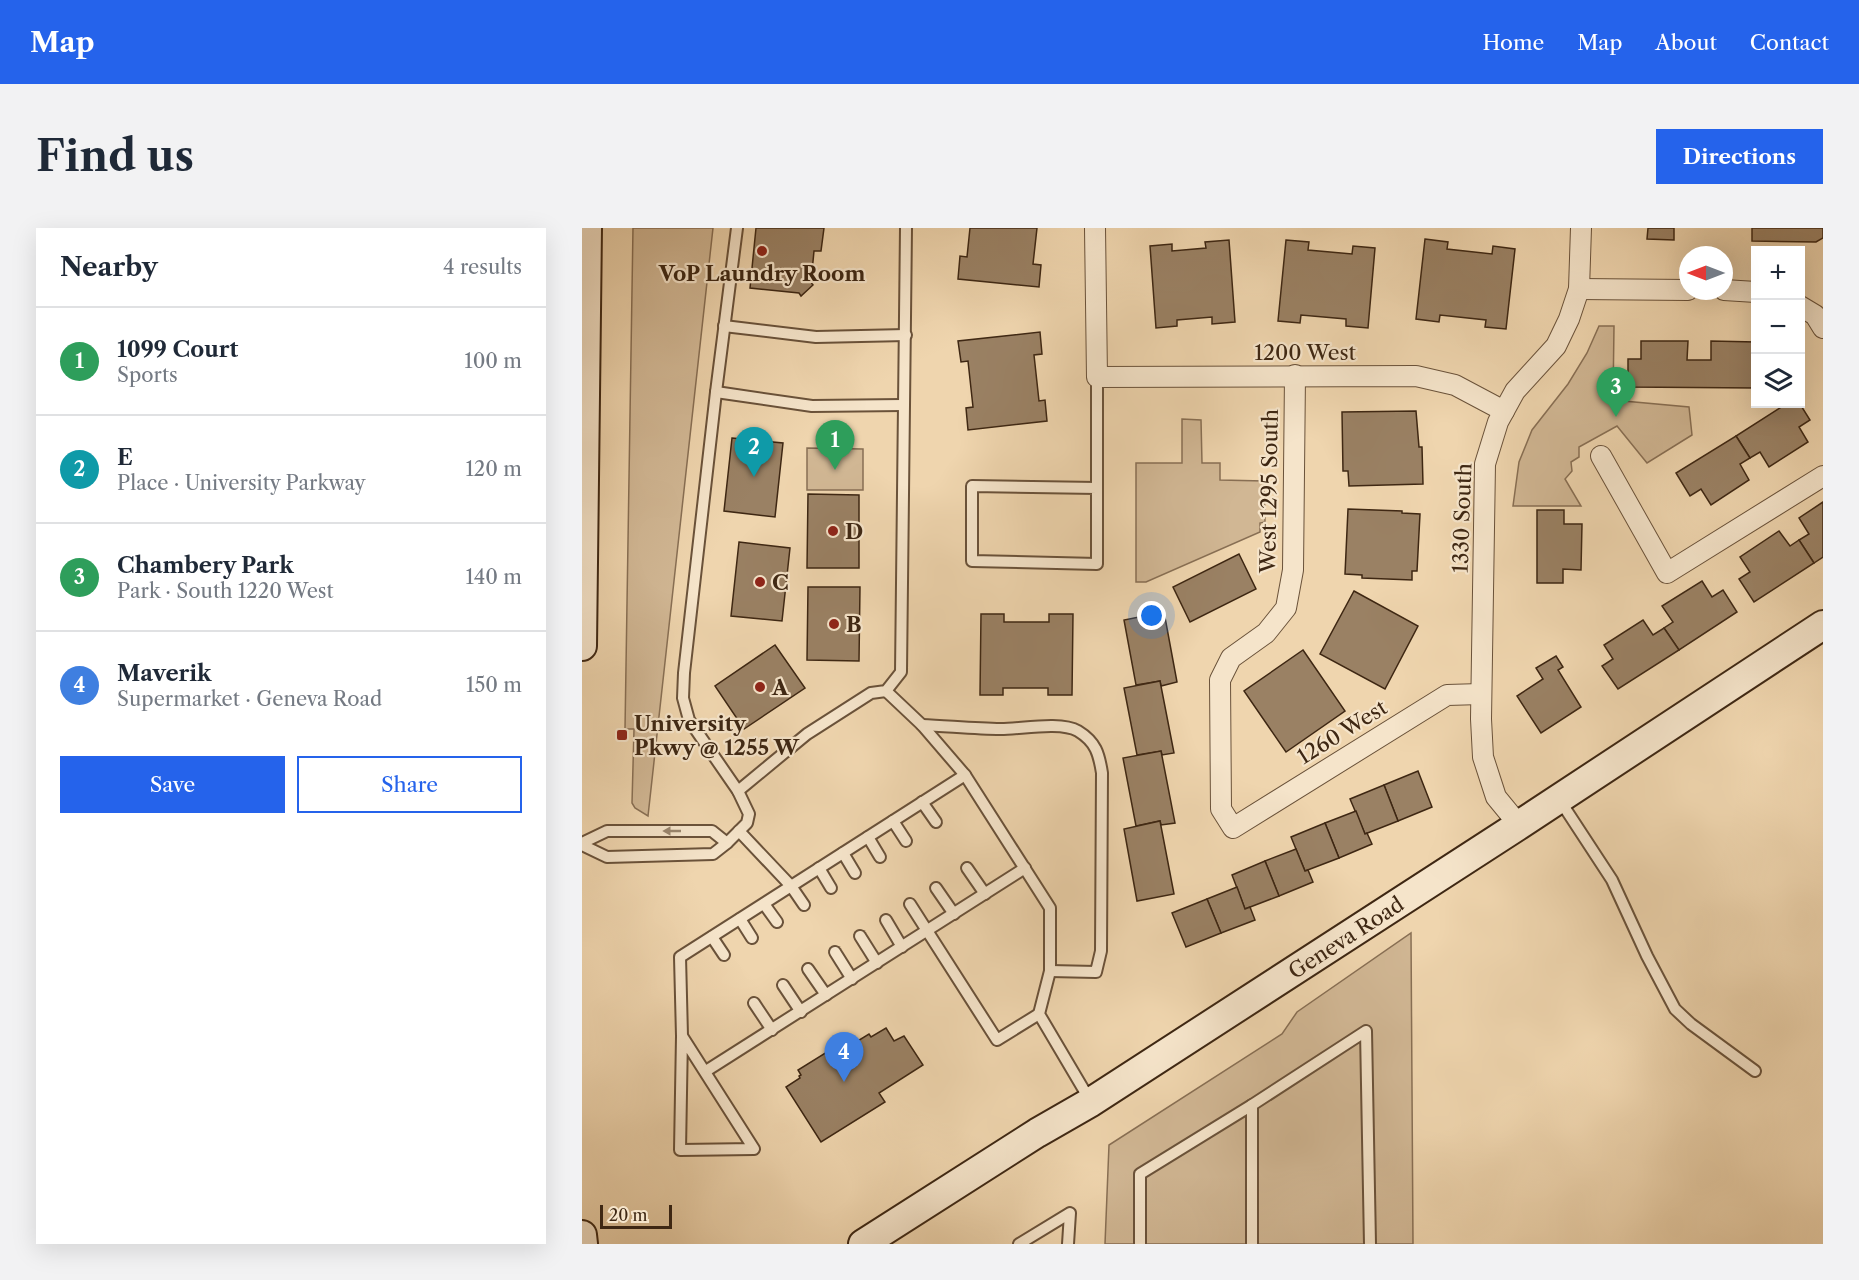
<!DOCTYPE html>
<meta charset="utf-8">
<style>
:root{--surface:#fff;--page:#f2f2f3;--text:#1f2937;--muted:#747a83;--line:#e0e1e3;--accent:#2563eb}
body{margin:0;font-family:"Libre Caslon Text",serif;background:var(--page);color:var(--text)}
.controls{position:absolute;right:18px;top:18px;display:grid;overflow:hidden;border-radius:0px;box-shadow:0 6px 24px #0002}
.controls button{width:54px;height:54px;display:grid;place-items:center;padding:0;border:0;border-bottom:2px solid var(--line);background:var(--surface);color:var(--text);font:30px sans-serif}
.compass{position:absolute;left:1097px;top:18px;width:54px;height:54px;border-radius:50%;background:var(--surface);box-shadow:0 6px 24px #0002;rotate:270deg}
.scale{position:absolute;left:18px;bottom:15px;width:72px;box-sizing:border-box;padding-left:6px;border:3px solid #3e2713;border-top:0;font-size:16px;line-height:21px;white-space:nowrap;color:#3e2713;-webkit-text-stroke:4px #f5e4ca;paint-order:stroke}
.you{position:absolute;left:570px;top:388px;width:21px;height:21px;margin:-15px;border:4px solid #fff;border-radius:50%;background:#1a73e8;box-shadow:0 0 0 9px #1a73e833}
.badge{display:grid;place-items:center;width:39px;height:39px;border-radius:50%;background:var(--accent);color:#fff;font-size:20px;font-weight:700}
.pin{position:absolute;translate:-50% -50px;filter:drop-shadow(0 2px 3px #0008)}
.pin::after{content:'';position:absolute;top:32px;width:21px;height:18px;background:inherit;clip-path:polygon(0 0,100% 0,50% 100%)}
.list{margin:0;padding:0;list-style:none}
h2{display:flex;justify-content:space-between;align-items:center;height:78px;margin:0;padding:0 24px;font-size:26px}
h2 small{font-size:20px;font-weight:400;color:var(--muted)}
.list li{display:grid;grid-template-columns:39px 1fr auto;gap:18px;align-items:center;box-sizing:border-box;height:108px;padding:0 24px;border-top:2px solid var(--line)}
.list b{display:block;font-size:22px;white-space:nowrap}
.list p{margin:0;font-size:20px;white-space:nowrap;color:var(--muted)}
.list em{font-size:20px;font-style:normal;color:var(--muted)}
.actions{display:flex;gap:12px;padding:18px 24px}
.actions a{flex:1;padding:14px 0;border:2px solid var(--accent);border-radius:0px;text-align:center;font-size:21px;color:var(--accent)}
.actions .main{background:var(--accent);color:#fff}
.icon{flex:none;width:33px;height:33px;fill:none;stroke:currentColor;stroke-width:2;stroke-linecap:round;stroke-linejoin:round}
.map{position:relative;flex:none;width:1241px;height:1016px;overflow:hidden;border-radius:0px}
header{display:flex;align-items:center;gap:36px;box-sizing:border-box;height:84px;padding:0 30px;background:var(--accent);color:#fff}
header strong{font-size:28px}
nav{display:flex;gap:33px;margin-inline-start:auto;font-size:21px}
.intro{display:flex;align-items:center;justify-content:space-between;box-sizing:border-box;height:144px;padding:0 36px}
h1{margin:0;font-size:42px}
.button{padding:15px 27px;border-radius:0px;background:var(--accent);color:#fff;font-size:21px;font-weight:700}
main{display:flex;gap:36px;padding:0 36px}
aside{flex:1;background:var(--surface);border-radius:0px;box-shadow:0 6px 24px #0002}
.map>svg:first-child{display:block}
.green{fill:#d1b794;stroke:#886f54;stroke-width:1.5}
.building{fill:#9a8164;stroke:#3e2713;stroke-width:1.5}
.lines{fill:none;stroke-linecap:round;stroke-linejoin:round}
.service-casing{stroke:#6a523a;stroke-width:14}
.minor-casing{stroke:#6a523a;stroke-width:22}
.secondary-casing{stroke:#3e2713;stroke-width:32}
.service{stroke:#f5e4ca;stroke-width:10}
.minor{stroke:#f5e4ca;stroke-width:20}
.secondary{stroke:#f5e4ca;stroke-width:28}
.oneway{fill:#9a866e}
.poi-dot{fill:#8f2418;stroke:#f5e4ca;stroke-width:2}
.labels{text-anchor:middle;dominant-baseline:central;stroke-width:4.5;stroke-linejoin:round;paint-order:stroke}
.poi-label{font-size:21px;font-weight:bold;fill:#3e2713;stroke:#f5e4ca;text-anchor:start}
.street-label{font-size:21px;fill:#3e2713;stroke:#f5e4ca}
</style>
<header>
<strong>Map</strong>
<nav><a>Home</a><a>Map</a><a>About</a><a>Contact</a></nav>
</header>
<div class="intro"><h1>Find us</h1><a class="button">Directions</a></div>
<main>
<aside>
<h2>Nearby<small>4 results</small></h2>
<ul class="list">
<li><span class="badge" style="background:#2e9e5b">1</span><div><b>1099 Court</b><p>Sports</p></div><em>100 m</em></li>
<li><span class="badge" style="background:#0f9aa8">2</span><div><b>E</b><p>Place · University Parkway</p></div><em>120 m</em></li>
<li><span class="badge" style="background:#2e9e5b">3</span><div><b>Chambery Park</b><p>Park · South 1220 West</p></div><em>140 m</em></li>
<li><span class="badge" style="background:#3f7fe0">4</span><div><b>Maverik</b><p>Supermarket · Geneva Road</p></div><em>150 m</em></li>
</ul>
<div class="actions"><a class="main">Save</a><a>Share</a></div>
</aside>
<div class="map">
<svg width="1241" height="1016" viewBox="0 0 1241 1016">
<rect width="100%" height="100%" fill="#efd5ae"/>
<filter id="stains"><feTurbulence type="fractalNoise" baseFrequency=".00333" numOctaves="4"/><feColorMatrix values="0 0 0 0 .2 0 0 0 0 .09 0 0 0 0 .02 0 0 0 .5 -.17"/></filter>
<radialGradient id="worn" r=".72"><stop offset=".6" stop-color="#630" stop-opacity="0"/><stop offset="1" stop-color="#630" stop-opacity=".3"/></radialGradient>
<g class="green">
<path d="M51,0H131L66,588L53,580L50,575L52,501H43Z"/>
<path d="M1017,98H1032L1031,172L1107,179L1110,207L1065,235L1035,198L997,219V229L989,234L990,243L983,251L999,278H931L937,234L950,202L986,156L1005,125Z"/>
<path d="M600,191L619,192L620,235H638V252L682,253L683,294L678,295V304L564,354H554V235H600Z"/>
<path d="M225,220L281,221V262H225Z"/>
<path d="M829,705L831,1016H523L527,917L700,806L715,784Z"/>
</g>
<g class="building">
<path d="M174,0H242L239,23H232L229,54L231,57L219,68L217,65L168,60Z"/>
<path d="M388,0H455L451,36L459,37L457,59L376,51L378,28L385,29Z"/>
<path d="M1066,0H1092V12L1065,11Z"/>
<path d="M1170,0H1241V10L1234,14L1170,13Z"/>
<path d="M843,11L866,14L865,21L910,26L911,18L933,21L924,101L903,99L904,92L858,87L857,94L834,91Z"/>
<path d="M647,12L653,94L630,96V89L595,92V98L574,100L568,18L590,16V23L624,20L623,14Z"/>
<path d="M704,12L727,14L726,22L770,26L771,18L793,20L786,100L764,98V91L719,87L718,95L696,93Z"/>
<path d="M458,104L460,126L452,127L457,173L463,172L465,193L386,202L384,180L391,179L386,133L379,134L376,113Z"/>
<path d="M1059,113H1106L1105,132H1129V113L1174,114V160L1046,159V131H1059Z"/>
<path d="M1204,176H1218L1228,192L1217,199L1226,214L1187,239L1178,224L1168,230L1154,208Z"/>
<path d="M834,183L837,219H840L841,256L767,258L766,243H761L760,184Z"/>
<path d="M1154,208L1168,230L1158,236L1167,252L1129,277L1119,261L1108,268L1094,245Z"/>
<path d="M150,210L201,215L193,289L142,283Z"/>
<path d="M226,266L277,267V340H225Z"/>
<path d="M1241,274V329L1232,335L1217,312L1227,306L1217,290Z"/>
<path d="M766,281L820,283V285L838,286L835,343H830V352L780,350V347L763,346Z"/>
<path d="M955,282H982V296H1000L999,342L981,341V355H955Z"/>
<path d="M1197,303L1208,318L1217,312L1232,335L1172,374L1157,351L1168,344L1158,329Z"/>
<path d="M157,314L208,320L200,393L149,388Z"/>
<path d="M657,326L674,361L608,394L591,359Z"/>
<path d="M1120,353L1130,369L1141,362L1155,384L1097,422L1082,400L1091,394L1080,378Z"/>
<path d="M226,359H278L277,433L225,432Z"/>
<path d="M772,363L836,398L803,461L738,426Z"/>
<path d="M582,384L595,454L579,458L578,453L554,457L542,392Z"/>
<path d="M399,386H422V394H467V386H491L490,467H466V460H421V467H398Z"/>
<path d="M1061,392L1071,407L1082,400L1097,422L1036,461L1020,438L1031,431L1022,417Z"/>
<path d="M193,417L223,460L162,501L133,458Z"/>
<path d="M721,422L763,483L704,524L662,463Z"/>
<path d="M974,428L981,439L976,442L999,479L959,505L935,468L961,451L954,440Z"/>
<path d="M578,453L592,525L580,527L579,523L555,527L542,460Z"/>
<path d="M579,523L593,595L579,597L578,593L554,598L541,530Z"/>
<path d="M836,543L850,579L816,593L802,557Z"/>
<path d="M802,557L816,593L783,606L768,571Z"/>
<path d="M774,583L783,606L785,605L790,616L757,630L743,595Z"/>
<path d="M578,593L592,666L555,673L542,601Z"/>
<path d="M743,595L757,630L723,643L709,609Z"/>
<path d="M714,621L723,643L726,642L731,654L697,668L683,633Z"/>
<path d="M683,633L697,668L663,681L650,647Z"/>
<path d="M655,659L663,681L668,679L673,692L639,705L625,671Z"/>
<path d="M625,671L639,705L604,719L590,685Z"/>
<path d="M304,800L312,813L322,808L341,837L297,865L303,874L239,914L204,859L218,850L217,848L219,847L216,842L261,814L263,818L265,817L266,819L287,806L289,809Z"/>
</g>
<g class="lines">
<g class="service-casing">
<g id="service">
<path d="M142,98L234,109L324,107"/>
<path d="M134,164L230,178L321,177"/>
<path d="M515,260L390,258V333L515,336V149"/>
<path d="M304,463L340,497L383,547L468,680V743L457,786L509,874"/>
<path d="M340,497C366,498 393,501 419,501C439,501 479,493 496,503C514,514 517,526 520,545L519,723L514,744L468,743"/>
<path d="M156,563L225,506L289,465L304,463L319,444L324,0"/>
<path d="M977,571L1030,652L1065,728L1093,781L1109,796L1173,843"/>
<path d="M340,574L354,594"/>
<path d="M311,593L324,613"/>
<path d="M157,603L209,658L222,677"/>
<path d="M286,609L298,629"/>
<path d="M0,615L25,603H130L145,615"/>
<path d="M0,617L25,629L131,626L145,615L165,595L167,586L156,563L107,492L101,470L102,445L134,164L155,0"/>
<path d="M261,625L273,645"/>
<path d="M237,640L249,660"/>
<path d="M385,640L403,666"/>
<path d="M354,660L372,686"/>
<path d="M182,676L195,694"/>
<path d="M328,676L415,812L457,786"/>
<path d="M158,691L170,710"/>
<path d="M304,692L320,719"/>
<path d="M278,708L295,735"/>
<path d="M130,709L142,727"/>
<path d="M253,724L270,751"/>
<path d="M226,741L244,767"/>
<path d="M201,757L219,784"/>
<path d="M172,775L190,802"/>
<path d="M100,808L172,921L98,922L100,808L98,729L383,547"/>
<path d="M124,843L443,640"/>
<path d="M437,1016L488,985L486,1016"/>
<path d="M558,1016V946L670,877L784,803L788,1016"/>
<path d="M670,1016V877"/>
</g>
</g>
<g class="minor-casing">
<g id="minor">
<path d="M513,0L515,149L834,148L873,157L922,183"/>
<path d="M997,61L1106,62"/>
<path d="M1142,62L1174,64"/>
<path d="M1218,78L1233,87L1241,100"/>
<path d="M713,147L711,342L704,380L684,405L649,430L638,452L639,581L651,600L865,467L899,466"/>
<path d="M1019,228L1085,345L1241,248"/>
<path d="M937,597L914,569L901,529L899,491L903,236L916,194L933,163L974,118L987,91L997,61L999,0"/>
</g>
</g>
<g class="secondary-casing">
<g id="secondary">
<path d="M0,418L5,0"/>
<path d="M0,1007L1,1016"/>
<path id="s1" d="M281,1016L455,905L509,874L937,597L1241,397"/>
</g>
</g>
<use href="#service" class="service"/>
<use href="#minor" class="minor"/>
<use href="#secondary" class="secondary"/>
</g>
<defs><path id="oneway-solid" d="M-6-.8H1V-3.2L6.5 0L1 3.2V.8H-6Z" transform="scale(1.5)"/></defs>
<use class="oneway" href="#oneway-solid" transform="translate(90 603) rotate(180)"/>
<g class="poi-dot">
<circle cx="180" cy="23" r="6"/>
<circle cx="251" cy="303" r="6"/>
<circle cx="178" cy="354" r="6"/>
<circle cx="252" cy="396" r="6"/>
<circle cx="178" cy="459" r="6"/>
<rect x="34" y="501" width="12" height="12" rx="3"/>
</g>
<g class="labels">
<g class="poi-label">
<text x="180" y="45" text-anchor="middle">VoP Laundry Room</text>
<text x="263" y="303">D</text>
<text x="190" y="354">C</text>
<text x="264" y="396">B</text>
<text x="190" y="459">A</text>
<text x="52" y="495">University<tspan x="52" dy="24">Pkwy @ 1255 W</tspan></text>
</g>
<g class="street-label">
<text x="723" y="124">1200 West</text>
<text transform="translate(687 263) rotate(-89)">West 1295 South</text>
<text transform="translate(880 290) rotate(-88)">1330 South</text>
<text transform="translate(760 504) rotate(-32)">1260 West</text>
<text stroke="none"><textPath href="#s1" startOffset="572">Geneva Road</textPath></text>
</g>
</g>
<rect width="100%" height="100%" filter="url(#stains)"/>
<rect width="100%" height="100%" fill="url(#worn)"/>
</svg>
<div class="controls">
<button>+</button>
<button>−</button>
<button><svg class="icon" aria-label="layers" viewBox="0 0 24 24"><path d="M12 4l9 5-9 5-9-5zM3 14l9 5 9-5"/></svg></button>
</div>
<svg class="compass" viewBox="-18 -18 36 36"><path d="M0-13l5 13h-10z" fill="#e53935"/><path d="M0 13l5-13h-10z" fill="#747a83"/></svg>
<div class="scale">20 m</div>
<div class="you"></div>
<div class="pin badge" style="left:253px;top:242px;background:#2e9e5b">1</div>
<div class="pin badge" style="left:172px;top:249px;background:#0f9aa8">2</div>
<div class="pin badge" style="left:1034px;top:189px;background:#2e9e5b">3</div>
<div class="pin badge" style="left:262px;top:854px;background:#3f7fe0">4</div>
</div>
</main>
